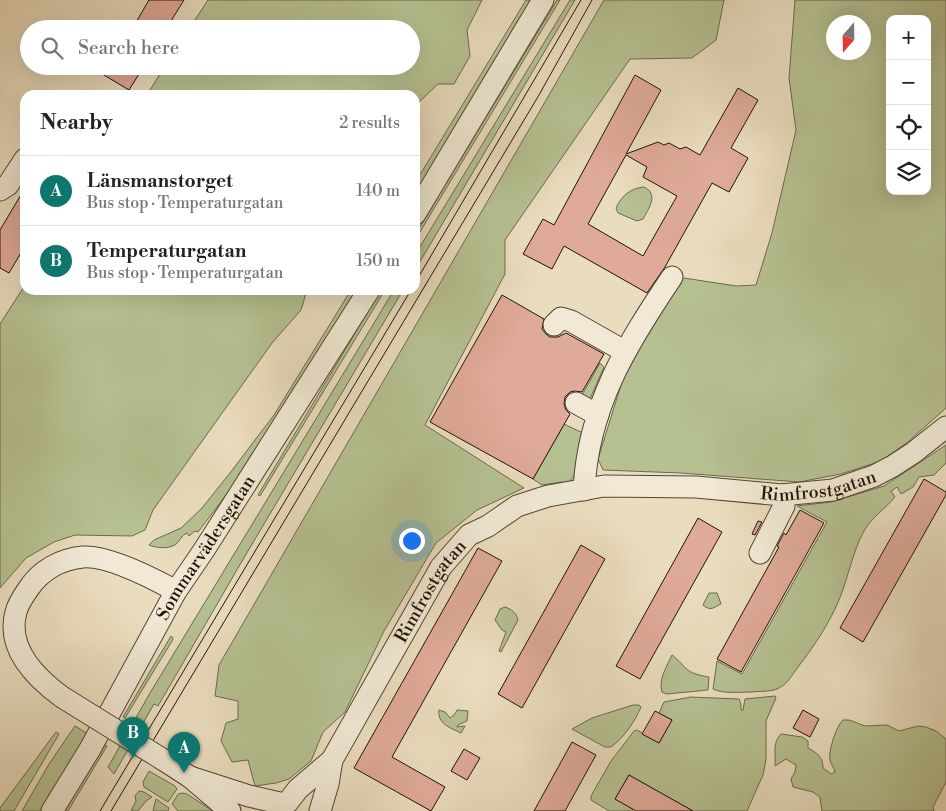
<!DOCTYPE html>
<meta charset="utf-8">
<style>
:root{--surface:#fff;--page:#f6f6f6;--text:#222;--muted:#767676;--line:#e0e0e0;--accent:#0f766e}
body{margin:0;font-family:"Libre Bodoni",serif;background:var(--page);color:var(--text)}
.controls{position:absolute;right:15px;top:15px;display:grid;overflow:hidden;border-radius:10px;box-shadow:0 5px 20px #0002}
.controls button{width:45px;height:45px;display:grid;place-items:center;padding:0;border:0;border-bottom:1px solid var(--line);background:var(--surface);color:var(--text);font:25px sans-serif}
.compass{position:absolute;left:826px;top:15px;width:45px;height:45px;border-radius:50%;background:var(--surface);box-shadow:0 5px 20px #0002;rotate:200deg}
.you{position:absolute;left:411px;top:540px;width:18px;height:18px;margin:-12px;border:4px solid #fff;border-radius:50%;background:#1a73e8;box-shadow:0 0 0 8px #1a73e833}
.badge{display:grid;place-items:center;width:32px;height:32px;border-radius:50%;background:var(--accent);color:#fff;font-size:16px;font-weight:700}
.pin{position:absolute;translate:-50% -41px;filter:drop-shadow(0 1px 2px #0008)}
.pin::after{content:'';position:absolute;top:26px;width:18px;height:15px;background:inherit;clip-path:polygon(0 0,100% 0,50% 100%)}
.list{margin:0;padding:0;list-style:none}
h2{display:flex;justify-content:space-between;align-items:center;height:65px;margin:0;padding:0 20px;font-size:21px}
h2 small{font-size:16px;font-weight:400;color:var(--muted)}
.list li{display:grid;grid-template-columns:32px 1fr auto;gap:15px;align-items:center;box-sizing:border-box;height:70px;padding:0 20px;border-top:1px solid var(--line)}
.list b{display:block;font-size:19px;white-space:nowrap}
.list p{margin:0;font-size:16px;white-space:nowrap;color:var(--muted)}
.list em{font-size:16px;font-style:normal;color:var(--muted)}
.icon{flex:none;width:28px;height:28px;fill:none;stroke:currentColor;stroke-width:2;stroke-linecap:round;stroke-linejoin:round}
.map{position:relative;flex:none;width:946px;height:811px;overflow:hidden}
.search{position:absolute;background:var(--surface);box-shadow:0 5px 20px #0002;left:20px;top:20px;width:400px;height:55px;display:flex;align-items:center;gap:12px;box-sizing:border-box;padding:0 18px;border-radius:28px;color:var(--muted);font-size:19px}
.panel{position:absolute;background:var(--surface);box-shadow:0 5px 20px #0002;left:20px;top:90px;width:400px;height:205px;border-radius:15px}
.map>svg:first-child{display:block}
.green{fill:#b6c192;stroke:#6b6a4c;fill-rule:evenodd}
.building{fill:#dfaa99;stroke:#201307;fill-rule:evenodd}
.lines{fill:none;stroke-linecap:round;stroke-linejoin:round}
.minor-casing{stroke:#524635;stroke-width:23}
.minor{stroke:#f1e9d5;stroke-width:21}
.tram{stroke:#201307;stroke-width:1}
.minor-bridge-casing{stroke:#524635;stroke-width:23;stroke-linecap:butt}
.minor-bridge{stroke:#f1e9d5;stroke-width:21}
.labels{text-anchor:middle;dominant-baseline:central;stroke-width:5;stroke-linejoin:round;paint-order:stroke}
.street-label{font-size:18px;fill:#201307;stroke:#f1e9d5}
</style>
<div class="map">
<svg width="946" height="811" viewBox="0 0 946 811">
<rect width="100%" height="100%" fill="#eaddbf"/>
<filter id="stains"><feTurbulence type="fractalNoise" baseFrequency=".004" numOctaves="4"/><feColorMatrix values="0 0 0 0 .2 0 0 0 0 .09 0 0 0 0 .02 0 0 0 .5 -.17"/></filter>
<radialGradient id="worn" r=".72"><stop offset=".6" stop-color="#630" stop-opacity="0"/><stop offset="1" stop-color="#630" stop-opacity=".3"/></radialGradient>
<g class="green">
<path d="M208,0H482L467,30L470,56L454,84H438L415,106V95H147L165,66H411V29H189Z"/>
<path d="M526,0H536L415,200V183Z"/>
<path d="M557,0H560L415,240V235Z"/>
<path d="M570,0H575L415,270V255Z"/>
<path d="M604,0H724L716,40L692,58L630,59L505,240V274L425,425L524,488L477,510L436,543L384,631L345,712L323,732L311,761L289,779L276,783L255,786L248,760L232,762L221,741L226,723L238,719V701L215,696L219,665Z"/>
<path d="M795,0H946V408L908,442L881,461L841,474L799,482L681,473L603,470L598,459L626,369L674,284L684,278L736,286L756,285L772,233L796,130L789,78ZM890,19H927V191H890ZM834,22H864V52H834Z"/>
<path d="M644,187C659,194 649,208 643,219L637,221L618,213L616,208C621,196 631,188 644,187Z"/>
<path d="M25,285V290H307L301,310L272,343L153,510L145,530L132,536L75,535L54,542L26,558L0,588V324Z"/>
<path d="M351,290H360C308,372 258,456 198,532L195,531L189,536L187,533C181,536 182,538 178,542C172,550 156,548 149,545L154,540L181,528L202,508L230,473L274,415Z"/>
<path d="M381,290H385L260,496L258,495Z"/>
<path d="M394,290H403L245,556L158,706L154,704L114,774L108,767L150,693Z"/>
<path d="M600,363L604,367L590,399L582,395Z"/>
<path d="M564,424L583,433L574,476L570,481L564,483L562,482L542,485L533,479Z"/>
<path d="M946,445V463L934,475L919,477L913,487L901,494L897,487L891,491L895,497C885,509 872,517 864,531C853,551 849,574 841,595C831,621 815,645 798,667C792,675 787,685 777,689C769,692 759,691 751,692C740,692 723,694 713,689L717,661L742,674L827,522L797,506L831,502L884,486Z"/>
<path d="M709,593H717L721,604C714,607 711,612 703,605Z"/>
<path d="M505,607C511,609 517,613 518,620L501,652L499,651L506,632L502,630L495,620L500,609Z"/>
<path d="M171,636L173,638L172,641L125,718L123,717Z"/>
<path d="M672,655C688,668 684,673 709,677L708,690L667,694L662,692C658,680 667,666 672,655Z"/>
<path d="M775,696L776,698L766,721V760L763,775L747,811H693L629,775L615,799L633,809L632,811H609L591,800V796L611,761L634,731L637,730L659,743L672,720L659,713L664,702L691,697L739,699L741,704V710H743L745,699Z"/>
<path d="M633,705H639L641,707C635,721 624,738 611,747H605L572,729L592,718Z"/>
<path d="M439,710L445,712L450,718L455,714L457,710L468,711L467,721L458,725L457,727L465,726L461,733C451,728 437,724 439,710Z"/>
<path d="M843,720H849L865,726L887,725L899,731L918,726L926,727L936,731L946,739V782L933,807L934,811H822L820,797L813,792L793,787L791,779L795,772L796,765L786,759L775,766C776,754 772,743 781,734L802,737L808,741V748C817,753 823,757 823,768L831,774L835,772C834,767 831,765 830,760C828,752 836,726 843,720Z"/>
<path d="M75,726L88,734L76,757L40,811H22L49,764Z"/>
<path d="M56,732L59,734L14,811H0V808Z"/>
<path d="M105,745L107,746L68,811H64Z"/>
<path d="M149,771L175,786L177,789L168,802L144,787L143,782Z"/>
<path d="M139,791L144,792L152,797L146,801L138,811H131L136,801L135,796Z"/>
<path d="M183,793L187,794L213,811H178L172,804L178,794Z"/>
<path d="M156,799L169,808L168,811H153Z"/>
</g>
<g class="building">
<path d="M149,0H184L166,29H132Z"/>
<path d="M109,66H144L129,90L104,75Z"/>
<path d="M635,75L661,90L626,154L658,142L664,145L669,143L680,149L686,147L700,155L738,88L758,100L731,148L748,158L729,192L712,183L665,267L647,293L564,246L552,269L523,254L543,219L554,225ZM626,155L647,167L643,177L677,196L643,256L588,224Z"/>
<path d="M25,188V246L9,273L0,268V230Z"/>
<path d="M502,295L544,319L542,329L546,334L550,337H558L566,333L604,354L582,392L575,391L570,392L565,397L564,404L566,410L570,414L533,479L430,422Z"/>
<path d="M924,479L946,492V495L863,642L840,628Z"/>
<path d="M800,510L824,523L741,672L717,659L779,547L777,546L784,533L786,535Z"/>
<path d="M698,518L722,532L640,679L616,666Z"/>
<path d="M758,521L762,522L755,535L752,534Z"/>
<path d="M581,545L605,559L522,708L498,694Z"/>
<path d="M478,548L502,561L392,757L445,787L431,811L354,768Z"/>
<path d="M803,710L819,719L810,737L793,728Z"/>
<path d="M655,711L672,720L659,743L642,734Z"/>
<path d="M572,742L596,755L565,811H534Z"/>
<path d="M464,749L480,758L467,780L451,771Z"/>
<path d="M629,775L693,811H636L615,799Z"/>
</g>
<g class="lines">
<g class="minor-casing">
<g id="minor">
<path d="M0,190L8,185L25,159"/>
<path d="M415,214L543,0"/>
<path d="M554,325L561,318L571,321L624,351"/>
<path d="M576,403L598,415"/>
<path d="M584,490C588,406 627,344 672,277"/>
<path d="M760,553L784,506L782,495"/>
<path d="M62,697C36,678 6,648 16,612C18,604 24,595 29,588C41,570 61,559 83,557C108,555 154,579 176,591"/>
<path d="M162,759L190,777L230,811"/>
<path d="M190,777L249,796L284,804"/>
<path d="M288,802L298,789L332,760"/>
<path id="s1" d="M52,811L90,749L176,591L204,550L369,290"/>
<path id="s2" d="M320,811L328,784L332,760L441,567L469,535L488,526L517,506L548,496L604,486L696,487L782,495L833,490L874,476L893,466L913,453L946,427"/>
</g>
</g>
<use href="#minor" class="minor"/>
<g class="tram">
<path d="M415,283L581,0"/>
<path d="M100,811L411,290"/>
<path d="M111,811L539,95L592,0"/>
</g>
<g class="minor-bridge-casing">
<path id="minor-bridge" d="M62,697L162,759"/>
</g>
<use href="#minor-bridge" class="minor-bridge"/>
</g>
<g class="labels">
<g class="street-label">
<text stroke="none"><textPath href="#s2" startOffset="678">Rimfrostgatan</textPath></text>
<text stroke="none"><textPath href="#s1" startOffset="305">Sommarvädersgatan</textPath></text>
<text stroke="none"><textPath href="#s2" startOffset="248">Rimfrostgatan</textPath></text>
</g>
</g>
<rect width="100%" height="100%" filter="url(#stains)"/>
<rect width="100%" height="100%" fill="url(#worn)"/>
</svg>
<div class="controls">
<button>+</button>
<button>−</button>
<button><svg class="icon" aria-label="locate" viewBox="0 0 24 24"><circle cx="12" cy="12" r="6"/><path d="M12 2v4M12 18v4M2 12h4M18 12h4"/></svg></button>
<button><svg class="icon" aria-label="layers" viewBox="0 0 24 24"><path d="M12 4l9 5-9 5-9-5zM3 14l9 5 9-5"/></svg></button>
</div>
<svg class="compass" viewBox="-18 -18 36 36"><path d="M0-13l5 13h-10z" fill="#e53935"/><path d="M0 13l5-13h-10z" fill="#767676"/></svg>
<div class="you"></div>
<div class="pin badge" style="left:184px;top:773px">A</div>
<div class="pin badge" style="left:133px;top:758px">B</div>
<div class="search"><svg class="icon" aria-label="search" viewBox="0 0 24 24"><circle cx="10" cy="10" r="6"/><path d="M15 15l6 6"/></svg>Search here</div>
<section class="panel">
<h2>Nearby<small>2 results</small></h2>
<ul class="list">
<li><span class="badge">A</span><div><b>Länsmanstorget</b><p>Bus stop · Temperaturgatan</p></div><em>140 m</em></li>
<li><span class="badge">B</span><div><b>Temperaturgatan</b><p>Bus stop · Temperaturgatan</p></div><em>150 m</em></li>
</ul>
</section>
</div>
